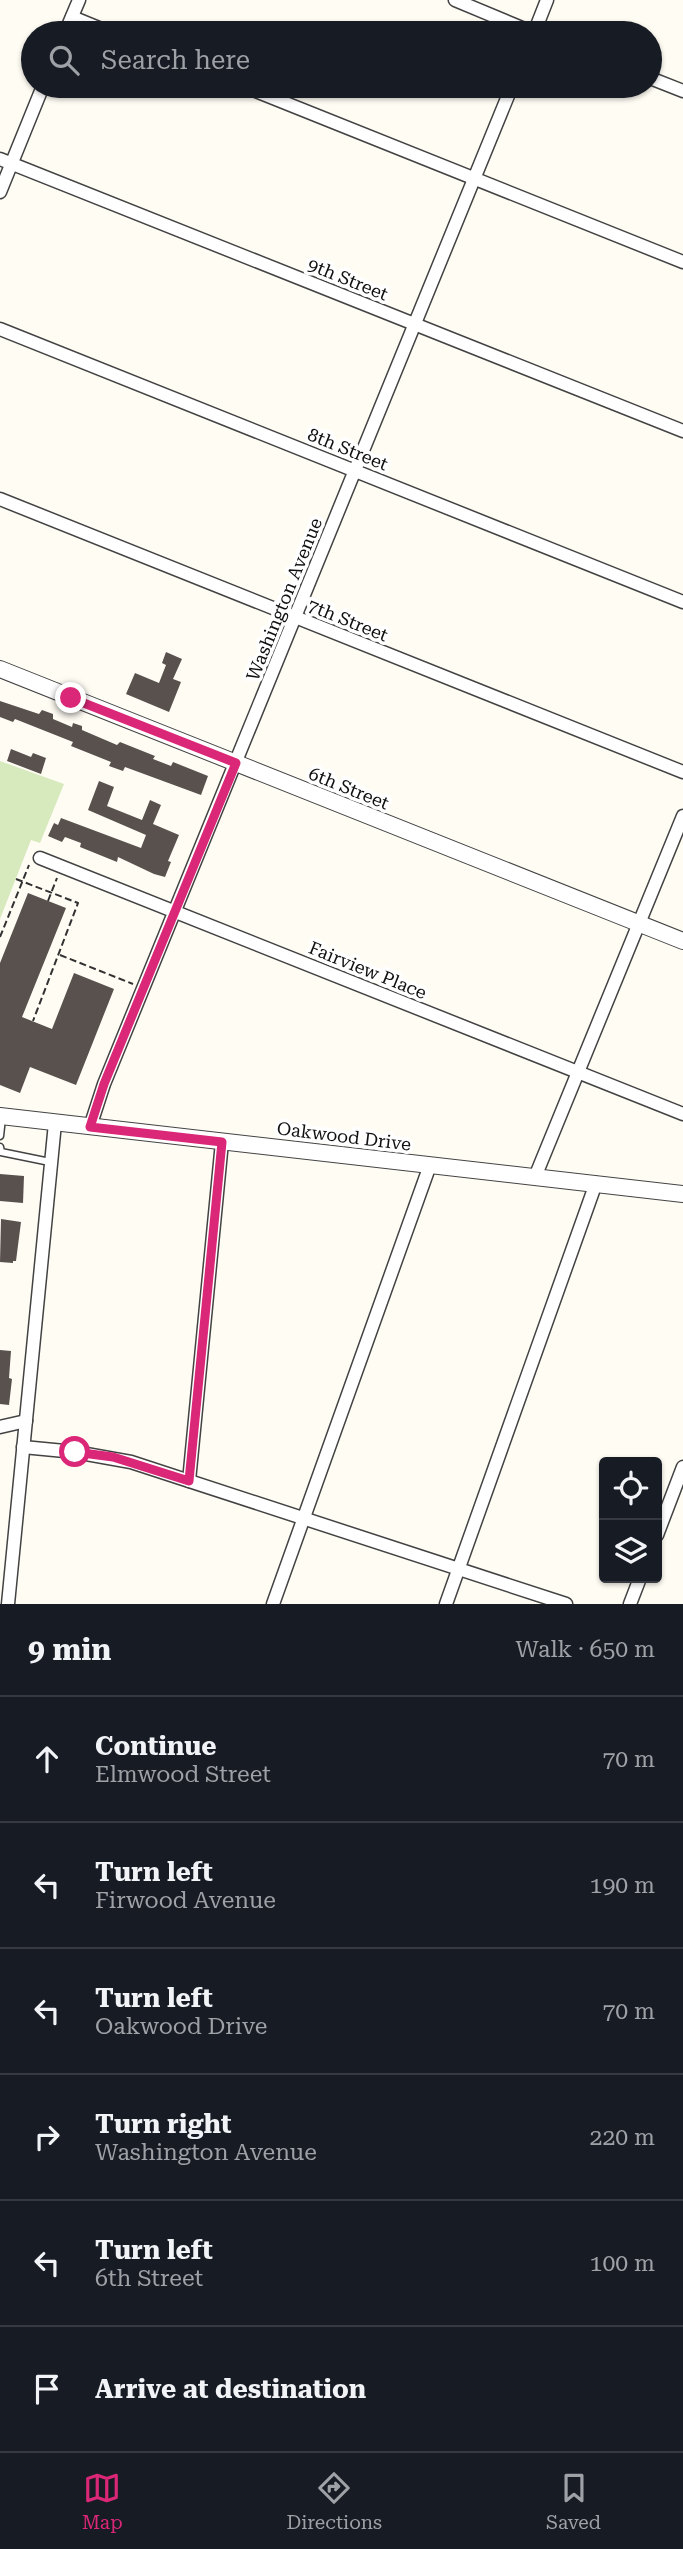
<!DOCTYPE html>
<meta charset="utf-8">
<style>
:root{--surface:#171b24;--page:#20242c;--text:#f1f3f6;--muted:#9ea1a6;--line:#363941;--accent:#db2777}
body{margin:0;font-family:"Roboto Serif",serif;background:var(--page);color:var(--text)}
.controls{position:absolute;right:21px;bottom:21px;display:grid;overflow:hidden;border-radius:7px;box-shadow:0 2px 5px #0004}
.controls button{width:63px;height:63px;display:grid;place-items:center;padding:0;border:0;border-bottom:2px solid var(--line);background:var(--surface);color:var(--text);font:35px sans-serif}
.stop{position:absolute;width:21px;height:21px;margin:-16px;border:5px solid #db2777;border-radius:50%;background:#fff}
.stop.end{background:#db2777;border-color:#fff;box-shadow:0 2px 7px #0008}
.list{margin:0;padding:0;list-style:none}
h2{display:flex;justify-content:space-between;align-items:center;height:91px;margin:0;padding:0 28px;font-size:30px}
h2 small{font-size:23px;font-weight:400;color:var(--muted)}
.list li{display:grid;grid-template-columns:46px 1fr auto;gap:21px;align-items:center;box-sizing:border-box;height:126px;padding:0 28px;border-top:2px solid var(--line)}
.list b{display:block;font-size:26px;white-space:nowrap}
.list p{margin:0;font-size:23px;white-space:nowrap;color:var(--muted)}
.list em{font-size:23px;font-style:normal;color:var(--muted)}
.icon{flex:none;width:38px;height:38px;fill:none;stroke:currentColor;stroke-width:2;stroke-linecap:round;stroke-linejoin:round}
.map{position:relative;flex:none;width:683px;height:1604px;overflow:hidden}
.search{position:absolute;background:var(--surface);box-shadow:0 2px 5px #0004;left:21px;right:21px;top:21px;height:77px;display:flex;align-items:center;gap:18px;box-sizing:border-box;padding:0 24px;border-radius:38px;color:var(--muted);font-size:26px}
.sheet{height:847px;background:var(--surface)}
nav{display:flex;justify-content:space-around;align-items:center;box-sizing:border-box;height:98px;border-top:2px solid var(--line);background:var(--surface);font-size:19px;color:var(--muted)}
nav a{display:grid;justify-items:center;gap:4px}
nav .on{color:var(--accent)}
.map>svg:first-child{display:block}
.green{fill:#d7eabd}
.building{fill:#59514d}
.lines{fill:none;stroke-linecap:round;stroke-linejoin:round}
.service-casing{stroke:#434343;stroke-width:9}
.minor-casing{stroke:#434343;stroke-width:15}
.tertiary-casing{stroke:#434343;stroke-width:18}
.path{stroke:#323232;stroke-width:2;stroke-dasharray:7 3.5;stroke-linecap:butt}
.service{stroke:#fff;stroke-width:6}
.minor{stroke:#fff;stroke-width:12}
.tertiary{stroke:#fff;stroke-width:16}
.route{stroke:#db2777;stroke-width:9}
.labels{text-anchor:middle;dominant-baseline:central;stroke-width:7;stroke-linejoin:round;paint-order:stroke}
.street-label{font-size:18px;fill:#101010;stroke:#fff}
</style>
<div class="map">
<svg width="683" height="1604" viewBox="0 0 683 1604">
<rect width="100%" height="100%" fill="#fffcf4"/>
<path class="green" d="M0,761L64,784L40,843L31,840L0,919Z"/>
<g class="building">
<path d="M166,652L182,659L173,679L181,682L169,712L126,694L135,673L159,683L166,665L162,663Z"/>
<path d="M0,701L39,714L42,710L53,714V719L72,727L73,723L82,726V730L117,745L120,742L155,756L153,759L171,766L173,762L208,776L201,795L125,767L123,771L109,766L111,762L71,746L73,742L15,719L13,722L0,717Z"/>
<path d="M11,749L31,757L33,753L46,758L41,774L7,761Z"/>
<path d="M99,781L114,787L107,806L142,820L150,800L161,805L153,824L179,835L168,861L171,862L165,877L154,874L118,857L117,862L80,847L81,843L65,837L62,842L48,836L54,823L58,825L61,818L141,848L146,835L88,810Z"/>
<path d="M28,893L66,908L22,1017L52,1029L74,973L114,989L76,1085L30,1067L20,1093L0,1085V963Z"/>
<path d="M0,1174L24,1176L23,1203L0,1201Z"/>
<path d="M1,1219L21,1222L16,1261H13V1263L0,1262Z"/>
<path d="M0,1350L11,1351L9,1378L12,1379L9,1405L0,1404Z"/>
</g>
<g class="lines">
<g class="service-casing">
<g id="service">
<path d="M0,1136L2,1118"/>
<path d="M0,1147L1,1152L50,1162"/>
</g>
</g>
<g class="minor-casing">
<g id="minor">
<path d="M455,0L534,33"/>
<path d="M72,17L111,33"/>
<path d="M65,33L79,0"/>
<path d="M534,33L547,0"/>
<path d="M650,78L683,91"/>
<path d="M243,86L683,262"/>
<path d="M0,159L683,431"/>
<path d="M0,192L43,86"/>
<path d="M0,329L683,602"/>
<path d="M0,499L683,772"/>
<path d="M40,858L683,1114"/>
<path d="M90,1127L104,1084L512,86"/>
<path d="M535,1177L683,816"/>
<path d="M0,1427L26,1421"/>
<path d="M23,1447L75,1452L131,1462L566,1604"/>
<path d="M189,1481L222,1142"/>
<path d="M657,1535L683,1467"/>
<path d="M8,1604L55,1123"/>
<path d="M273,1604L430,1165"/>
<path d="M446,1604L596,1183"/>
<path d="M630,1604L640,1578"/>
</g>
</g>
<g class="tertiary-casing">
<g id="tertiary">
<path d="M0,669L683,941"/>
<path d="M0,1116L683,1194"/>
</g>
</g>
<g class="path">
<path d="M16,879L78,903L33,1021"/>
<path d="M48,901L57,878"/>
<path d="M0,937L29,865"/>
<path d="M60,955L133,984"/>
</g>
<use href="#service" class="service"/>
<use href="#minor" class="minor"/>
<use href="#tertiary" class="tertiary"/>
</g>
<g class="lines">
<path class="route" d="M71,698L236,763L104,1084L90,1127L222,1142L189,1481L113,1457L75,1452"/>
</g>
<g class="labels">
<g class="street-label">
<text transform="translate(348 279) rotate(22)">9th Street</text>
<text transform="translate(348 449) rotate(22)">8th Street</text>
<text transform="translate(284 599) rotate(-68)">Washington Avenue</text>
<text transform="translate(348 620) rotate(22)">7th Street</text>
<text transform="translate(349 788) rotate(22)">6th Street</text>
<text transform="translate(368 970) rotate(22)">Fairview Place</text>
<text transform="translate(344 1136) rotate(7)">Oakwood Drive</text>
</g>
</g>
</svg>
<div class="controls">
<button><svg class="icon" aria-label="locate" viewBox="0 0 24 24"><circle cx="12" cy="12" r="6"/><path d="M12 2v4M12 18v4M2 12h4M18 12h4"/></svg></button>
<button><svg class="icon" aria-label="layers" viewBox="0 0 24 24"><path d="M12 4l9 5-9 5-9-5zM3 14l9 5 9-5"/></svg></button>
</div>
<div class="stop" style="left:75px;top:1452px"></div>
<div class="stop end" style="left:71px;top:698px"></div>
<div class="search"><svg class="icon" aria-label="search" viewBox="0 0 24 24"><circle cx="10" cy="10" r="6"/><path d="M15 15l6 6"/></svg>Search here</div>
</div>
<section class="sheet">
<h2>9 min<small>Walk · 650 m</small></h2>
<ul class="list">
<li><svg class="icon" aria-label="ahead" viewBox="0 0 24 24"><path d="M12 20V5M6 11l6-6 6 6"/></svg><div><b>Continue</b><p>Elmwood Street</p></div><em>70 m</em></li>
<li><svg class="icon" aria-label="left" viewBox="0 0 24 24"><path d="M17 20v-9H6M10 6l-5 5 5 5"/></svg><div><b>Turn left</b><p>Firwood Avenue</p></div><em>190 m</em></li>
<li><svg class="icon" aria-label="left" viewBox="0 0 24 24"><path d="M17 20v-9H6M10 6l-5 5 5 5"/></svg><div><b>Turn left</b><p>Oakwood Drive</p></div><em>70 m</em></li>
<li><svg class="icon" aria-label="right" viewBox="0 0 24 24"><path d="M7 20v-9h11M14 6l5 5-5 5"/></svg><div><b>Turn right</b><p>Washington Avenue</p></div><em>220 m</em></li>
<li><svg class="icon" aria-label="left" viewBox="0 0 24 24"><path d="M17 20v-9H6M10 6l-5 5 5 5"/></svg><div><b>Turn left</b><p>6th Street</p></div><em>100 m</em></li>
<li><svg class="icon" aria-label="arrive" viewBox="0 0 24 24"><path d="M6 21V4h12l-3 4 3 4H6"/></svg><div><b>Arrive at destination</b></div></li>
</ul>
</section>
<nav>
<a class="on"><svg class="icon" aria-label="map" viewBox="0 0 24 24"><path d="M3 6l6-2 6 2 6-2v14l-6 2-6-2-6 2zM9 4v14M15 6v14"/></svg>Map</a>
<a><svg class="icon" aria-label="directions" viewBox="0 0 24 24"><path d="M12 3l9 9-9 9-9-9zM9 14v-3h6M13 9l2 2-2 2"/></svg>Directions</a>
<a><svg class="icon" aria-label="saved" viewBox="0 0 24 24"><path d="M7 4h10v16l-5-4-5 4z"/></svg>Saved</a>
</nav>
